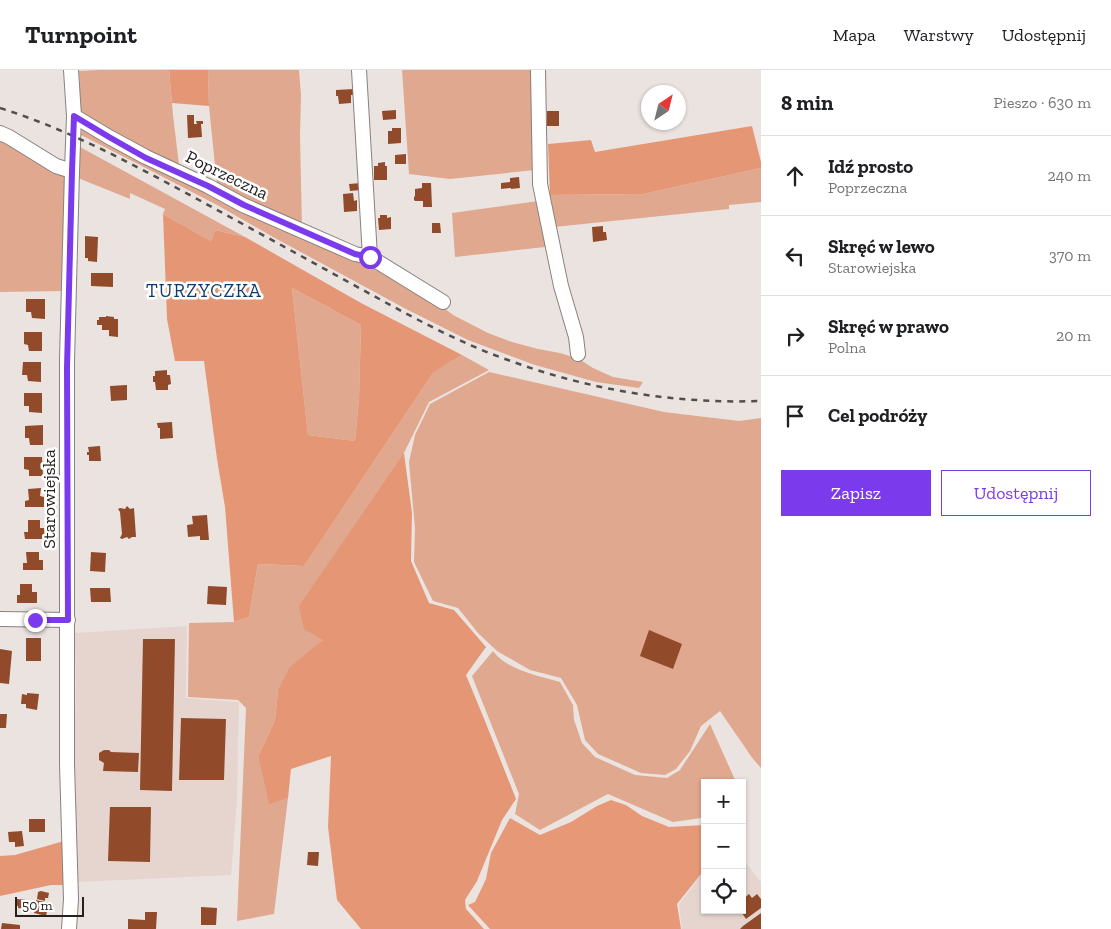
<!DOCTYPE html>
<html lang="pl">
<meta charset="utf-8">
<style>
:root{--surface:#fff;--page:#f6f6f6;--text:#202124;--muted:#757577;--line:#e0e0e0;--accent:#7c3aed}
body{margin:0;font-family:"Zilla Slab",serif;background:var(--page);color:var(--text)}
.controls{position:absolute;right:15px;bottom:15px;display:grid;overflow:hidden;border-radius:0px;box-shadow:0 1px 4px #0004}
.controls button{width:45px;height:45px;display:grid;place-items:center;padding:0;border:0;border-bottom:1px solid var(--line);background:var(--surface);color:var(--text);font:25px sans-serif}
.compass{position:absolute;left:641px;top:15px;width:45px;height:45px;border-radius:50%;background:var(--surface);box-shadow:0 1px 4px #0004;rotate:35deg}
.scale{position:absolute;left:15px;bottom:12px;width:69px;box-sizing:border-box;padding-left:5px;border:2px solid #242120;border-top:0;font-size:14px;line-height:18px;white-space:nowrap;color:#242120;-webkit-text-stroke:4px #fff;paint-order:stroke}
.stop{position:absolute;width:15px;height:15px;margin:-11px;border:4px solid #7c3aed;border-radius:50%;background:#fff}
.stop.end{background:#7c3aed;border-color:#fff;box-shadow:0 1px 5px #0008}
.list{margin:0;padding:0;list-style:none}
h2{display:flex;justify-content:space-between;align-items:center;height:65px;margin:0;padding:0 20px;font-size:21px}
h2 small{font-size:16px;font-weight:400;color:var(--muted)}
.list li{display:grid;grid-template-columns:32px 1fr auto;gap:15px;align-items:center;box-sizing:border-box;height:80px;padding:0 20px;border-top:1px solid var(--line)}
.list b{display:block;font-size:19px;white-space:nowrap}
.list p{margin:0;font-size:16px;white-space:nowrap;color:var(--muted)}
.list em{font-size:16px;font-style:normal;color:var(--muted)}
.actions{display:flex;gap:10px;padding:15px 20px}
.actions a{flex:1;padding:11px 0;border:1px solid var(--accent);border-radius:0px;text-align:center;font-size:18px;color:var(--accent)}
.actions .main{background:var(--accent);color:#fff}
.icon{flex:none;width:28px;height:28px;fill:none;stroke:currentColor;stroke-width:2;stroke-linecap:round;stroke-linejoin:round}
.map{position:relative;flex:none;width:761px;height:859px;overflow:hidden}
header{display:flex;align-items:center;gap:30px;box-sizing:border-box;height:70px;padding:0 25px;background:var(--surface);border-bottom:1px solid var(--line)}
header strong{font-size:24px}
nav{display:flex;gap:28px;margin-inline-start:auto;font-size:18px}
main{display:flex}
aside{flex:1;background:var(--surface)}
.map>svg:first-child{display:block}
.built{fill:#e5d5ce}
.green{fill:#e0a88f}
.forest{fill:#e59775;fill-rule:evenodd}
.water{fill:#e79977}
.building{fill:#914a2a}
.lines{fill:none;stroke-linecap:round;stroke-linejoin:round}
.minor-casing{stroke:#88817e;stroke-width:16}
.minor{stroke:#fff;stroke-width:14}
.rail{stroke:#524e4c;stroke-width:2.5;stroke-dasharray:6 6;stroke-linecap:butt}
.route{stroke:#7c3aed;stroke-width:6}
.labels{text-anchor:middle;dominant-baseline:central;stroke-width:5;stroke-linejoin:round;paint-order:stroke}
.street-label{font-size:18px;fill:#242120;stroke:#fff}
.neighbourhood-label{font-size:19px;letter-spacing:1px;fill:#0d3b6e;stroke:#fff}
</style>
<header>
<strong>Turnpoint</strong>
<nav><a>Mapa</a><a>Warstwy</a><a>Udostępnij</a></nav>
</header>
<main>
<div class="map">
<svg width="761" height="859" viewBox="0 0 761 859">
<rect width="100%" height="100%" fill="#ebe3e0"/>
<g class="built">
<path d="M187,556L186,628L239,632L237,731L231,805L77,812L74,720L76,612L75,563Z"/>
<path d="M742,788L761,812V859H682L679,834L705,800V840H742Z"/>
</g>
<g class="green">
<path d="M100,0H169L173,45L179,95L173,96L81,44L79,1Z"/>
<path d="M208,0H299L301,25L300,66L302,158L217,116L209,36Z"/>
<path d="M402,0H535V100L450,109L409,104Z"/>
<path d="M82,59L92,61L367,190L430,227L453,245L488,263L512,272L538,279L560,283L579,289L593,298L613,307L643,312L639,318L596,312L535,295L468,270L406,239L273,167L219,136L136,93L81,65Z"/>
<path d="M0,68L66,105L63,221L0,222Z"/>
<path d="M80,77L245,167L215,160L211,171L163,144L165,139L130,123V129L78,108Z"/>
<path d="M761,98V132L729,135V139L554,157L550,125L643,124Z"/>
<path d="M538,131L552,186L545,177L455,187L452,143Z"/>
<path d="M292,218L361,255L359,328L355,371L308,365Z"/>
<path d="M462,285L489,300L429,332L404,383L323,570L278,620L275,650L258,687L269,733L288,728L274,844L237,851L246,638L238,630L188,627L189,553L234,552L249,547L258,494L304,496L433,303Z"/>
<path d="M489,302L664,342L739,351L761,348V698L753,689L720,641L701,656L690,681L676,699L665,705L641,703L598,684L585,670L577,635L561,608L530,600L497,581L478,563L458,538L433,531L414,492L415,458L409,392L415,365L430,334Z"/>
<path d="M493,581C507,600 538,606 560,612L573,635L574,650L582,673L595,687L635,705L667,708L680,700L710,654L736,712L705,713V744L701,748L673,752L608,724L540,760L515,744L519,724L472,606Z"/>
</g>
<g class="forest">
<path d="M169,0H208L209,36L172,33Z"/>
<path d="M752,56L761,92V98L643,124L550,125L548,74L591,70L595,82Z"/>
<path d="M163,144L211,171L215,160L245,167L361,233L462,285L433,303L304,496L258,494L249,547L234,552L225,437L217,389L204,291H175L167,249ZM292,218L361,255L359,328L355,371L308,365Z"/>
<path d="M404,383L412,443L411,491L429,533L454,540L486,577L466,605L485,651L516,729L502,750L477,811L465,830L466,839L484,859H361L337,830L328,757L331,686L291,699L288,728L269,734L258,687L275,650L278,620L290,597L323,570L304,559L299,536Z"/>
<path d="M64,771L66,815H51L0,826V786L15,785Z"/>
</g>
<path class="water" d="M611,730L626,735L642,746L669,757L704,755L705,754V799L677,834L681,859H490L468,835L475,832L486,809L491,783L510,748L540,765L571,752L597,736Z"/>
<g class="building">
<path d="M354,19V25H351V33L339,34L338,26H336V20Z"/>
<path d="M396,40V49L383,50L382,41Z"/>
<rect x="547" y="41" width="12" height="15"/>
<path d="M187,45H194V54H197L196,51H203V54H201L202,67L188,68Z"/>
<path d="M392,58H401V73L388,74V61H392Z"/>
<path d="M406,84V94H395V85Z"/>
<path d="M385,92V96H387V110H374V96H378V93Z"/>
<path d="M519,107L520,118L511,119V118L501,119V113L510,112V108Z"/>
<path d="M361,113V120L350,121L349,114Z"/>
<path d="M422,113H431L432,137H423V131H415L414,130V127L415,126V119L422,118Z"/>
<path d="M353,123L354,131L357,130V141L344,142L343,124Z"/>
<path d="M380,145H387V148L391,147V159L379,160L378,148H380Z"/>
<path d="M432,153H440L441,163H432Z"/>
<path d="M603,156V162H606L607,170L593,172L592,157Z"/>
<path d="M85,166L98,167L97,192L88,191V188H85Z"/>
<path d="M91,203H113V217L91,216Z"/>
<path d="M26,229H45V249L32,248L31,242H26Z"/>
<path d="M106,246L114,247V249H118V267L109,266V260H102V255H97V250H99V247H106Z"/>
<path d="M24,262H42V281H29L28,275L24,274Z"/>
<path d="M23,292H41V312L28,311L27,305H22Z"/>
<path d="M167,300V305H170L171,314L168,315V320H156L155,312H153V306H155V301Z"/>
<path d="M127,315V330L111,331L110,316Z"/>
<path d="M24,323H42V343L29,342V336H24Z"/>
<path d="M172,352L173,368L160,369V358H158L157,353Z"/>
<path d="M43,355V375H30L29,368H25V356Z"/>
<path d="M100,376L101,391H89V385H87V382H89L88,377Z"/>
<path d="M24,387H42L43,406H29V400L24,399Z"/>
<path d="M41,418L40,426L44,427V437H25V431L29,430L28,419Z"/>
<path d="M127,436L130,439L134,438L136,467H132L129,469L127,467L122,469L120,468L122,464L120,442L118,439L120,438L125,439Z"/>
<path d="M207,445L209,470H200V466L188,467L187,455L193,454L192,446Z"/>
<path d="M28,450H40V458H44L45,469H25L24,462H28Z"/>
<path d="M26,482H39V490H43V500H23V493H27Z"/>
<path d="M91,482L106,483L105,502L90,501Z"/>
<path d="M20,514H32V522H37V533H17V525H20Z"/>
<path d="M208,516L227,517L226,535L207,534Z"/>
<path d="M90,518H110L111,532H91Z"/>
<path d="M649,560L682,574L673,599L640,586Z"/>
<rect x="26" y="568" width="15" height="23"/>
<path d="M143,569H175L172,721L140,720Z"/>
<path d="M0,579L12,581L9,614L0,613Z"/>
<path d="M27,623L39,624L37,640L26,638V634H21L22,624L27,625Z"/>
<path d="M0,644H7L6,658H0Z"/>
<path d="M181,648L226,649L224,710H179Z"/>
<path d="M104,680H109L111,682L139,683L138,702L103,701L104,693L99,690V683Z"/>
<path d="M110,737H151L150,792L108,791Z"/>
<rect x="29" y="749" width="16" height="13"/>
<path d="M22,761L24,776L15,777V772H9L8,762Z"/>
<path d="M308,782H319L318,796L307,795Z"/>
<path d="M41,821L49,823L48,828H45V831L37,829L38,822Z"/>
<path d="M749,824L752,828L757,824L761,829V838L746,849L740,840H742V830Z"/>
<path d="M17,829L26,830L25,839L18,838V836H16Z"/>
<path d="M36,830L49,833L46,846L34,843Z"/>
<path d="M201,837L217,838L216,855H201Z"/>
<path d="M145,842H157L156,859H128V849L145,850Z"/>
<path d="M761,843V859H740L743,856Z"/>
<path d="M2,853L20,855V859H1Z"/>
</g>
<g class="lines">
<g class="minor-casing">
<g id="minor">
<path d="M359,0L370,187"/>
<path d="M538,0L540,114L561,216L576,267L578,284"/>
<path d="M74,46L109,67L146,87L208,116L243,135L355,184L370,187L443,232"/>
<path d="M0,63L9,67L56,96L72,101"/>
<path d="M0,549L68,550"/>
<path d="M69,859L71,829L67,694V290L72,101L74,46L71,0"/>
</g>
</g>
<use href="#minor" class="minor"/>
<path class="rail" d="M0,38C70,60 134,95 199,130C250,158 301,186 352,214C403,242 454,271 508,290C589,320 675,334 761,331"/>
</g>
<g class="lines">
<path class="route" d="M35,550H68L67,298L72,101L74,46L109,67L146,88L208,116L244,135L355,184L370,187"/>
</g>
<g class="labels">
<g class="street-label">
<text transform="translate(227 105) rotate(26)">Poprzeczna</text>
<text transform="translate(49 429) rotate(-90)">Starowiejska</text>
</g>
<g class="neighbourhood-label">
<text x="204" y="220">TURZYCZKA</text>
</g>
</g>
</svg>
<div class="controls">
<button>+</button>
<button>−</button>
<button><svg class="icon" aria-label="locate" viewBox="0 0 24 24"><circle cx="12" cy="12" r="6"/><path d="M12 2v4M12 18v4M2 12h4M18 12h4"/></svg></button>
</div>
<svg class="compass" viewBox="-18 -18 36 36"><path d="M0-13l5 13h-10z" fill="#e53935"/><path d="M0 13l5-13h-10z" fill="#757577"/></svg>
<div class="scale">50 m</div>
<div class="stop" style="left:370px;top:187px"></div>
<div class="stop end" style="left:35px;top:550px"></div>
</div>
<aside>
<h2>8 min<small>Pieszo · 630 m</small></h2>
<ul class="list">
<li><svg class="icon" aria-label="ahead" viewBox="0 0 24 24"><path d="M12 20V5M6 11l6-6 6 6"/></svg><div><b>Idź prosto</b><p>Poprzeczna</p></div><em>240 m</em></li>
<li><svg class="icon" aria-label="left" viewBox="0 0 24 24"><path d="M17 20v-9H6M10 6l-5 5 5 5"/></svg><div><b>Skręć w lewo</b><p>Starowiejska</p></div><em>370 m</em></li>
<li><svg class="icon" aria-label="right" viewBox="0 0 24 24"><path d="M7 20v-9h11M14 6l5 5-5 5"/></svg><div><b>Skręć w prawo</b><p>Polna</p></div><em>20 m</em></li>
<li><svg class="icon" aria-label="arrive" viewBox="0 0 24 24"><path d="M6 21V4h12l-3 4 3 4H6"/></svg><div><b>Cel podróży</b></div></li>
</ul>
<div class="actions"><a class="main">Zapisz</a><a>Udostępnij</a></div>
</aside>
</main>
